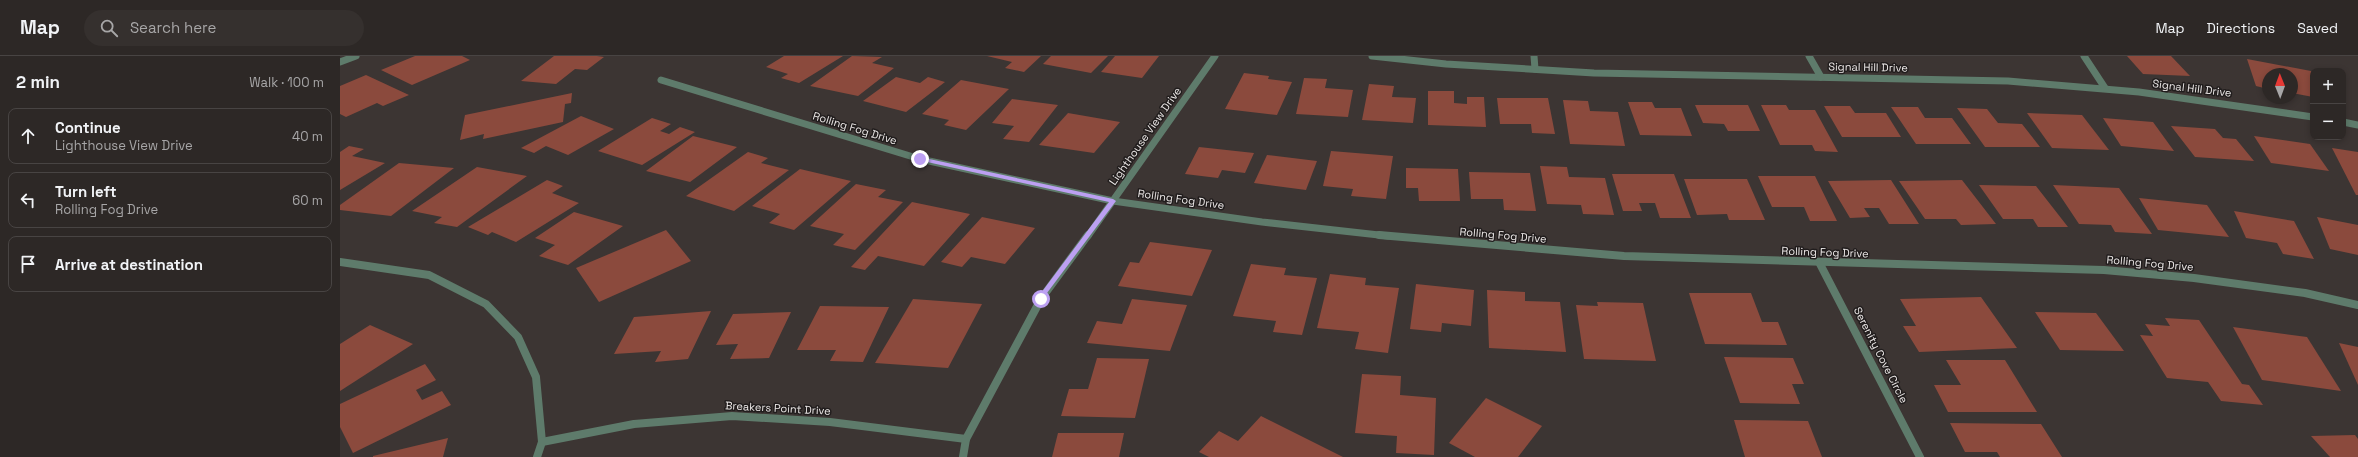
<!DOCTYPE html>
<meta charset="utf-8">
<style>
:root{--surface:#2d2826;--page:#35302e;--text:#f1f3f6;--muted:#a7a6a7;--line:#484443}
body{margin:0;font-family:"Space Grotesk",sans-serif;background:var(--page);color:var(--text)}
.controls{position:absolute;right:12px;top:12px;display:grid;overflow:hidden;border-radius:8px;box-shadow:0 2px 6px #0003}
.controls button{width:36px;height:36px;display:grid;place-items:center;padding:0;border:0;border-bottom:1px solid var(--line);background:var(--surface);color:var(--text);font:20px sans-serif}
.compass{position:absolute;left:1922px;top:12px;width:36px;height:36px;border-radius:50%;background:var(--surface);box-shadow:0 2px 6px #0003;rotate:359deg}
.stop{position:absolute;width:12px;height:12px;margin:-9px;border:3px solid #bca0f2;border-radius:50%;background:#fff}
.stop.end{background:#bca0f2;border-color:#fff;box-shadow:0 1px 4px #0008}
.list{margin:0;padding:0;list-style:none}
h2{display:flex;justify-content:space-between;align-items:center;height:52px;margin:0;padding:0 16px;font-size:17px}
h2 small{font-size:13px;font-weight:400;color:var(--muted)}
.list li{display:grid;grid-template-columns:26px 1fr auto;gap:12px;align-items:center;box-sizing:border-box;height:56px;margin:0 8px 8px;padding:0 8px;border:1px solid var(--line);border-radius:8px}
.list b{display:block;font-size:15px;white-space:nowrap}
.list p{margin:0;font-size:13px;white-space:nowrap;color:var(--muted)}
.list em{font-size:13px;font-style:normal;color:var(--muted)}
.icon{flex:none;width:22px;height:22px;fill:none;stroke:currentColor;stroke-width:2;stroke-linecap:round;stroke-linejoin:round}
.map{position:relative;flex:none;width:2018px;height:401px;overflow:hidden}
header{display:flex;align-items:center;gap:24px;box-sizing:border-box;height:56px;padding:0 20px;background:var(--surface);border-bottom:1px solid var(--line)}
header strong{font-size:19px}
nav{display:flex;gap:22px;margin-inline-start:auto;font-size:14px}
.search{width:280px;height:36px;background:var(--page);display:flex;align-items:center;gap:10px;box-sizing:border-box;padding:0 14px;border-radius:22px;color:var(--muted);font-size:15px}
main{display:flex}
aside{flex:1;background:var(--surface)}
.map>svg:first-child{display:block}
.building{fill:#8b4a3d}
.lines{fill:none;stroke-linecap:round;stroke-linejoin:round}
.street-far1{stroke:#5e7b6b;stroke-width:7}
.street{stroke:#5e7b6b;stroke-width:8}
.route{fill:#bca0f2}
.labels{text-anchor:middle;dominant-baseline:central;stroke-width:3;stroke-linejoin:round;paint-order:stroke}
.street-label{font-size:11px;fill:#ede9e8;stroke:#211d1d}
</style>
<header>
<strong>Map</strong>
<div class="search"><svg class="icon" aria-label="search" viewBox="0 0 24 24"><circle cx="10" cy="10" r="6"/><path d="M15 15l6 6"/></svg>Search here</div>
<nav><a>Map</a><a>Directions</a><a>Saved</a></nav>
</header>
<main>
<aside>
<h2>2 min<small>Walk · 100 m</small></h2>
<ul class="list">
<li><svg class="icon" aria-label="ahead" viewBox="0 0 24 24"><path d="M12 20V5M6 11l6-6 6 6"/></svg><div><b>Continue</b><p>Lighthouse View Drive</p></div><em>40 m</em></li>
<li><svg class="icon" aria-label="left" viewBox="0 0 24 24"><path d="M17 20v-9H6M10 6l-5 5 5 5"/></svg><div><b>Turn left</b><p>Rolling Fog Drive</p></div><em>60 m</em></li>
<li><svg class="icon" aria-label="arrive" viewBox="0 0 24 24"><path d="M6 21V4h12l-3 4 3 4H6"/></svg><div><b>Arrive at destination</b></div></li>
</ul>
</aside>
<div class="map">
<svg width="2018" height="401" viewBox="0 0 2018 401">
<rect width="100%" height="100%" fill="#3c3533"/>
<g class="building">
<path d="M75,0H122L130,4L72,29L41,14Z"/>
<path d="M214,0H257L264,1L247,14L235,13L216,28L181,25Z"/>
<path d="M444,0H503L459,27L441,22L448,18L426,11Z"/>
<path d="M512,0L542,1L532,7L554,12L518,40L470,30Z"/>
<path d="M647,0H701L684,16L665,12L672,6Z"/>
<path d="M711,0H768L751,17L703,8Z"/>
<path d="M775,0H819L802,22L761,16Z"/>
<path d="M1787,0H1831L1850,20L1803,18Z"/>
<path d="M1907,3L1971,15L1973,41L1952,37V18H1928V33L1916,30Z"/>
<path d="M904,17L929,20L928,23L952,26L937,59L885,53Z"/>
<path d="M26,19L69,39L43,50L37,47L6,61L0,58V30Z"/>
<path d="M556,21L580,27L588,21L605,26L566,56L523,45Z"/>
<path d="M964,22L987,23L985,32L1013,34L1008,61L956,58Z"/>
<path d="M621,24L669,33L626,74L604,69L609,64L582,58Z"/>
<path d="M1029,28L1054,30L1052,41L1076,42L1073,67L1022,64Z"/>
<path d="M1088,35H1114V47L1127,48V41H1144L1146,71L1088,69Z"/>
<path d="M232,37L231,47L225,48L223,66L143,83L144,78L120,84L125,59Z"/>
<path d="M1157,42H1208L1215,78L1192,77L1191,68H1160Z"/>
<path d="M672,43L718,49L689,86L663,83L674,70L652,67Z"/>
<path d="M1223,44L1248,45L1250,55L1278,56L1285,90L1230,88Z"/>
<path d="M1288,46H1312L1315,52H1341L1352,80L1300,79Z"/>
<path d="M1355,49H1408L1420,75H1388L1384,68L1363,67Z"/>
<path d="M1421,49H1446L1449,54H1475L1498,96L1475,95L1472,89H1440Z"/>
<path d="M1484,50H1510L1515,57H1546L1561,81H1502Z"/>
<path d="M1551,51H1578L1585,62H1612L1631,88H1576Z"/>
<path d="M1617,52L1647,53L1658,67L1682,68L1700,91H1645Z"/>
<path d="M728,57L780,66L754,97L699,89Z"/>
<path d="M1687,57L1742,59L1769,94L1712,92Z"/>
<path d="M241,60L274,73L228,99L206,90L194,97L181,92Z"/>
<path d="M312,62L331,68L320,75L329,78L340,71L355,76L302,109L258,95Z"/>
<path d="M1763,62L1813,66L1834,95L1781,90Z"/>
<path d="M1831,70L1875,73L1883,82L1896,83L1914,105L1855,101Z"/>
<path d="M353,80L397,91L350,126L306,115Z"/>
<path d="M1914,80L1970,88L1989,115L1931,107Z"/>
<path d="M9,90L24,93L12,100L45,107L0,134V96Z"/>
<path d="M859,91L914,97L905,117L882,114L878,122L845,118Z"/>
<path d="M1992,92L2018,96V139H2016Z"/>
<path d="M991,95L1053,100L1046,143L1011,140L1013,133L983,130Z"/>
<path d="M408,96L428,102L421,107L449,114L394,155L346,140Z"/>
<path d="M927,99L977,105L966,134L914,127Z"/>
<path d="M59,107L114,112L51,160L0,154V149Z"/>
<path d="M1200,110L1227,111L1229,121L1265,122L1274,159L1243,158L1241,149L1207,148Z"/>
<path d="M137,111L187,120L117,171L94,167L102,161L72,155Z"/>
<path d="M1066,112L1118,113L1120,145H1079L1078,132H1066Z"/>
<path d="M460,113L511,125L454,174L429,167L440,158L412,150Z"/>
<path d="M1129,116L1190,117L1196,155L1164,154L1163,143H1131Z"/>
<path d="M1272,118H1334L1351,162H1320L1315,147H1299L1302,155H1283Z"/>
<path d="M1418,120H1475L1497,165H1470L1464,151H1432Z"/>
<path d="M1344,123H1407L1425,164H1389L1387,158L1357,159Z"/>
<path d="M207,124L223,130L212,137L239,147L176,186L152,176L148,179L128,171Z"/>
<path d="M1551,124L1579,168H1549L1539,152H1524L1530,161L1510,162L1488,125Z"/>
<path d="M1622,124L1656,168L1621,169L1616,163H1585L1559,125Z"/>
<path d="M516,128L546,134L538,141L563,146L515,194L493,189L504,178L470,170Z"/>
<path d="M1639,129L1696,130L1728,171H1698L1693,163H1663Z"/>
<path d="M1713,129L1779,132L1812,178L1775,176L1771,169L1739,168Z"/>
<path d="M1799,142L1867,149L1889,181L1818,174Z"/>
<path d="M572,146L630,158L584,210L538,200L525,214L511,211Z"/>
<path d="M1894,155L1954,165L1974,203L1943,198L1937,187L1906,182Z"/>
<path d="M234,156L283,170L228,209L199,200L215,189L195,182Z"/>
<path d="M642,161L695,172L665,208L631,201L622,211L601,206Z"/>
<path d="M1977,161L2018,169V199L1990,193Z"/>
<path d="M326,174L351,205L259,246L236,212Z"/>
<path d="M810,186L872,194L852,240L778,230L790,206L799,207Z"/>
<path d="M911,208L946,212L944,219L977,222L962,279L933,276L936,265L893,260Z"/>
<path d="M990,218L1026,222L1025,229L1059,232L1048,297L1015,293L1019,276L977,272Z"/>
<path d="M1076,228L1134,234L1131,270L1102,267L1101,276L1070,273Z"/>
<path d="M1147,234L1185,236V245L1220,246L1226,296L1149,292Z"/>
<path d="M1349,237H1411L1422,266H1438L1447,289L1365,288Z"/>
<path d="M1641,241L1677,292L1579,296L1563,270H1576L1560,243Z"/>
<path d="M573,243L642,248L608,312L535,307Z"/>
<path d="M792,243L847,249L830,295L747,287L757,265L782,268Z"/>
<path d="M1257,246L1303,247L1316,305L1244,303L1236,249L1258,250Z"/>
<path d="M480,250L549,251L523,306L490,305L496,294H457Z"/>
<path d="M371,255L348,303L315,306L321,295L274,298L294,261Z"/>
<path d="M451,256L429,302L390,303L398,288L376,289L393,258Z"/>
<path d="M1695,256L1756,257L1784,295L1720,294Z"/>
<path d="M1825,262L1859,264L1902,328L1909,329L1923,349L1881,345L1868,326L1827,322L1800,279L1813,280L1805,268L1830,270Z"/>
<path d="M30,269L73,288L0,335V288Z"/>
<path d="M1893,271L1967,281L2001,335L1922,324Z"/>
<path d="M1999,287L2018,291V329Z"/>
<path d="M1384,301L1453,302L1464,328H1452L1460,348L1400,347Z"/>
<path d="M757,302L809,303L795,362L721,360L729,333H748Z"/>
<path d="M1606,304H1665L1697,356H1608L1594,329H1621Z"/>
<path d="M85,308L96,324L76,334L82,344L102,335L111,349L13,397L0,371V348Z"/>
<path d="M1022,318L1061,320L1060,339L1096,342L1094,399L1056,397L1057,380L1015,377Z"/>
<path d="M1146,342L1202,370L1178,401H1135L1109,387Z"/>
<path d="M921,360L1003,401H869L859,396L879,375L898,385Z"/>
<path d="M1394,364L1468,365L1482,401H1405Z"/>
<path d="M1610,367L1701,368L1722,401H1660L1657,396H1625Z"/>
<path d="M718,377H784L779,401H712Z"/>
<path d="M2015,379L2018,383V401H1990L1971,380Z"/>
<path d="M108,382L103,401H33V400Z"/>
</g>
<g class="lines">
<g class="street-far1">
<path d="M1032,0L1106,8L1254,17L1668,25L1799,36L1973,61"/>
<path d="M1194,0L1195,13"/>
<path d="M1469,0L1481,21"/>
<path d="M1744,0L1765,32"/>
<path d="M0,6L16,0"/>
<path d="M321,24L580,103L773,145L922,166L1048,180"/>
<path d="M2003,66L2018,69"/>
<path d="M748,180L875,0"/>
</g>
<g class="street">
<path d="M1039,179L1284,200L1764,214L1854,222L1965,237L2018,249"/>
<path d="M0,206L89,219L146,248L178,281L196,321L202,386L197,401"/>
<path d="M1480,208L1580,401"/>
<path d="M202,386L294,368L392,360L490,366L626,383"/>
<path d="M623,401L626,383L701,243L748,179"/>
</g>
</g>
<path class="route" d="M580,101L773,143L776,145L701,245H698V241L769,146L578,104Z"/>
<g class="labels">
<g class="street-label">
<text transform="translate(1528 11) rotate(1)">Signal Hill Drive</text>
<text transform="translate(1852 32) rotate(7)">Signal Hill Drive</text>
<text transform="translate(515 72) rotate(17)">Rolling Fog Drive</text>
<text transform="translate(805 80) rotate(-55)">Lighthouse View Drive</text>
<text transform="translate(841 143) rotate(8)">Rolling Fog Drive</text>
<text transform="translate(1163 179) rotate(5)">Rolling Fog Drive</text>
<text transform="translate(1485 196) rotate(2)">Rolling Fog Drive</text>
<text transform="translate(1810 207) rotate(5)">Rolling Fog Drive</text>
<text transform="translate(1541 299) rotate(63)">Serenity Cove Circle</text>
<text transform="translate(438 352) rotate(3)">Breakers Point Drive</text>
</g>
</g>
</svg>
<div class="controls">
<button>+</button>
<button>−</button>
</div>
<svg class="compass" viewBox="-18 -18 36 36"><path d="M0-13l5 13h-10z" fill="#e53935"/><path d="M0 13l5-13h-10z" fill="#a7a6a7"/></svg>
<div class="stop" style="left:701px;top:243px"></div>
<div class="stop end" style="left:580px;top:103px"></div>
</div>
</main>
